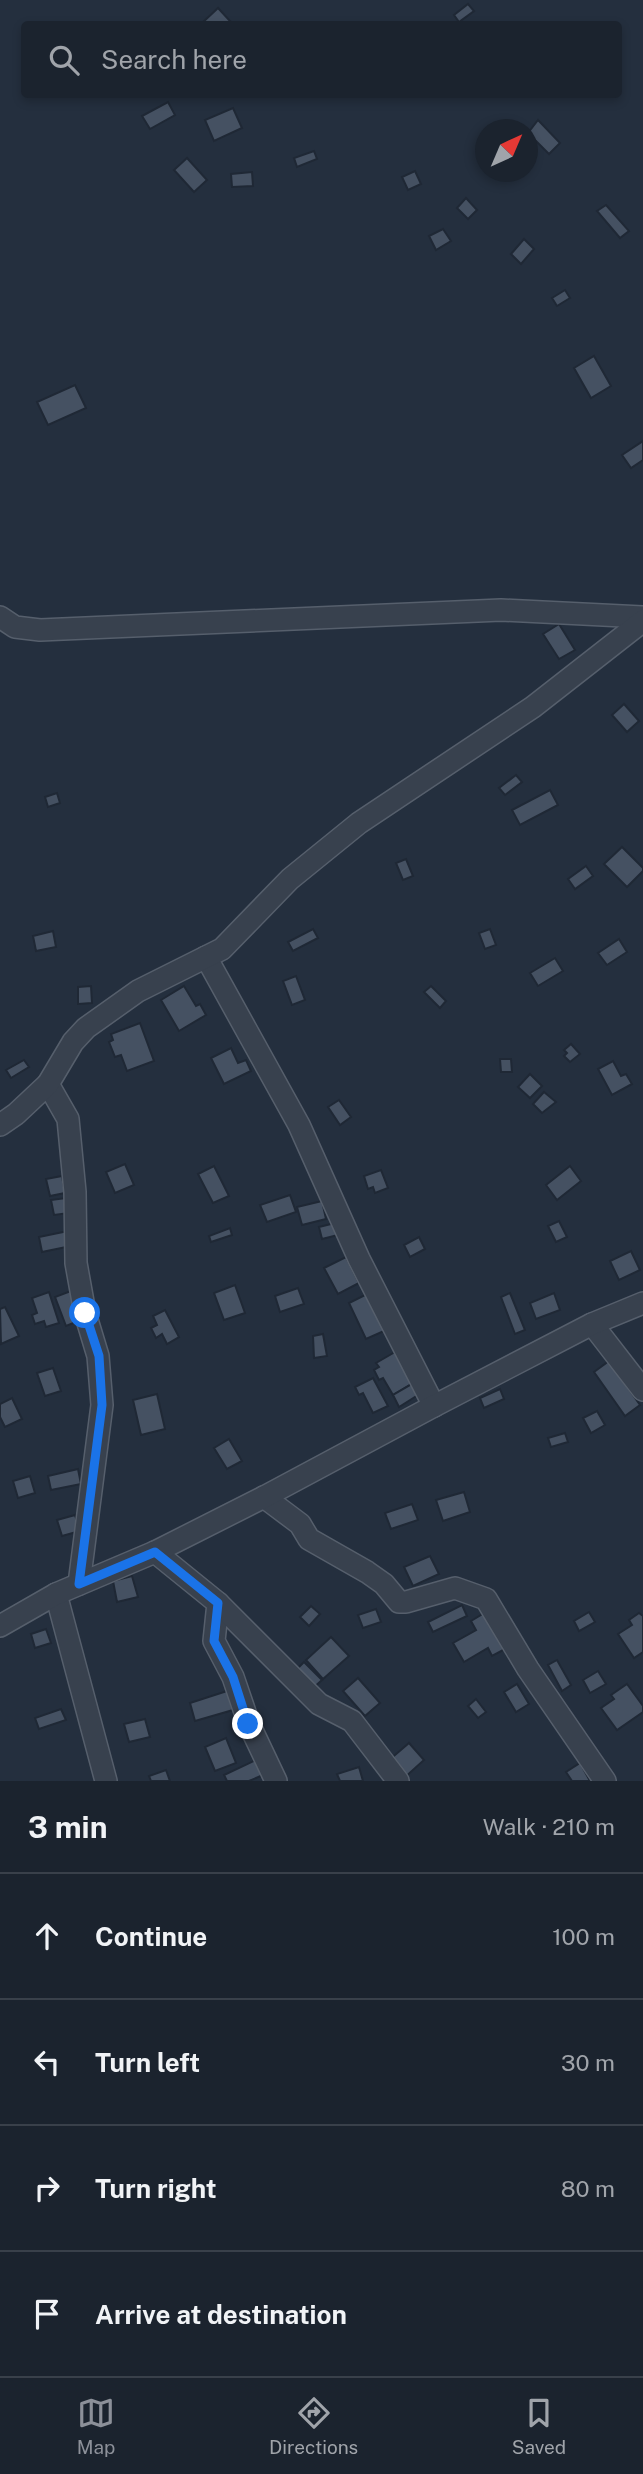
<!DOCTYPE html>
<meta charset="utf-8">
<style>
:root{--surface:#1b232e;--page:#282f3a;--text:#f1f3f6;--muted:#a0a4aa;--line:#39404a;--accent:#8c9099}
body{margin:0;font-family:"Public Sans",sans-serif;background:var(--page);color:var(--text)}
.compass{position:absolute;left:475px;top:119px;width:63px;height:63px;border-radius:50%;background:var(--surface);box-shadow:0 4px 10px #0003;rotate:44deg}
.stop{position:absolute;width:21px;height:21px;margin:-16px;border:5px solid #1a73e8;border-radius:50%;background:#fff}
.stop.end{background:#1a73e8;border-color:#fff;box-shadow:0 2px 7px #0008}
.list{margin:0;padding:0;list-style:none}
h2{display:flex;justify-content:space-between;align-items:center;height:91px;margin:0;padding:0 28px;font-size:30px}
h2 small{font-size:23px;font-weight:400;color:var(--muted)}
.list li{display:grid;grid-template-columns:46px 1fr auto;gap:21px;align-items:center;box-sizing:border-box;height:126px;padding:0 28px;border-top:2px solid var(--line)}
.list b{display:block;font-size:26px;white-space:nowrap}
.list em{font-size:23px;font-style:normal;color:var(--muted)}
.icon{flex:none;width:38px;height:38px;fill:none;stroke:currentColor;stroke-width:2;stroke-linecap:round;stroke-linejoin:round}
.map{position:relative;flex:none;width:643px;height:1781px;overflow:hidden}
.search{position:absolute;background:var(--surface);box-shadow:0 4px 10px #0003;left:21px;right:21px;top:21px;height:77px;display:flex;align-items:center;gap:18px;box-sizing:border-box;padding:0 24px;border-radius:7px;color:var(--muted);font-size:26px}
.sheet{height:595px;background:var(--surface)}
nav{display:flex;justify-content:space-around;align-items:center;box-sizing:border-box;height:98px;border-top:2px solid var(--line);background:var(--surface);font-size:19px;color:var(--muted)}
nav a{display:grid;justify-items:center;gap:4px}
nav .on{color:var(--accent)}
.map>svg:first-child{display:block}
.building{fill:#455162;stroke:#1f2835;stroke-width:2}
.lines{fill:none;stroke-linecap:round;stroke-linejoin:round}
.minor-casing{stroke:#565f6c;stroke-width:24}
.minor{stroke:#38414e;stroke-width:21}
.route{stroke:#1a73e8;stroke-width:9}
</style>
<div class="map">
<svg width="643" height="1781" viewBox="0 0 643 1781">
<rect width="100%" height="100%" fill="#242f3e"/>
<g class="building">
<path d="M468,4L474,11L459,22L454,15Z"/>
<path d="M218,8L230,21L227,24H201Z"/>
<path d="M168,102L175,115L150,129L142,116Z"/>
<path d="M233,108L242,128L214,141L205,120Z"/>
<path d="M538,120L560,143L549,154L528,133Z"/>
<path d="M314,151L317,159L297,167L294,158Z"/>
<path d="M187,158L207,180L194,192L174,170Z"/>
<path d="M415,171L421,184L408,190L402,177Z"/>
<path d="M252,172L253,186L232,187L231,174Z"/>
<path d="M466,198L477,210L468,219L457,208Z"/>
<path d="M606,205L629,231L620,238L597,211Z"/>
<path d="M443,229L451,241L436,250L429,236Z"/>
<path d="M524,239L534,249L521,264L511,254Z"/>
<path d="M565,290L570,298L557,306L552,298Z"/>
<path d="M594,356L611,386L591,398L574,368Z"/>
<path d="M75,385L86,408L48,425L37,402Z"/>
<path d="M643,441V460L631,468L622,455Z"/>
<path d="M559,624L575,650L559,659L543,634Z"/>
<path d="M624,704L639,721L627,732L612,715Z"/>
<path d="M516,775L522,782L505,795L499,788Z"/>
<path d="M550,790L558,805L520,825L512,810Z"/>
<path d="M57,793L60,803L48,807L45,797Z"/>
<path d="M622,847L643,868V871L627,887L604,864Z"/>
<path d="M406,859L413,876L403,880L396,863Z"/>
<path d="M586,866L593,876L575,889L568,879Z"/>
<path d="M313,929L318,938L293,951L288,942Z"/>
<path d="M490,929L496,945L485,949L479,933Z"/>
<path d="M53,931L56,947L36,951L33,936Z"/>
<path d="M619,939L627,952L607,965L598,953Z"/>
<path d="M555,958L563,971L538,986L530,973Z"/>
<path d="M296,976L305,1000L292,1005L283,981Z"/>
<path d="M91,986L92,1003L78,1004V987Z"/>
<path d="M184,986L196,1006L200,1004L206,1015L179,1031L161,1000Z"/>
<path d="M431,986L446,1001L440,1008L424,992Z"/>
<path d="M140,1023L154,1061L127,1071L121,1055L115,1057L109,1042L113,1040L111,1034Z"/>
<path d="M571,1044L580,1054L570,1062L564,1056L567,1053L564,1050Z"/>
<path d="M231,1048L238,1063L246,1060L251,1071L224,1084L211,1058Z"/>
<path d="M500,1059H511L512,1072H501Z"/>
<path d="M24,1060L29,1067L11,1078L6,1070Z"/>
<path d="M613,1061L621,1076L626,1074L632,1084L612,1095L598,1069Z"/>
<path d="M530,1074L542,1086L530,1098L518,1087Z"/>
<path d="M544,1092L556,1102L542,1113L533,1104Z"/>
<path d="M339,1100L351,1117L340,1125L328,1107Z"/>
<path d="M125,1164L134,1185L115,1193L106,1172Z"/>
<path d="M214,1166L229,1196L213,1203L198,1174Z"/>
<path d="M570,1166L581,1181L557,1200L546,1185Z"/>
<path d="M381,1170L388,1188L375,1193L373,1187L368,1189L364,1176Z"/>
<path d="M62,1176L65,1193L50,1196L46,1179Z"/>
<path d="M290,1195L296,1212L267,1222L260,1205Z"/>
<path d="M66,1198L69,1213L54,1215L51,1200Z"/>
<path d="M322,1201L326,1219L302,1225L297,1207Z"/>
<path d="M559,1221L567,1237L556,1242L548,1226Z"/>
<path d="M335,1223L338,1235L322,1239L319,1227Z"/>
<path d="M230,1228L232,1235L211,1242L209,1236Z"/>
<path d="M68,1231L71,1246L42,1252L39,1237Z"/>
<path d="M419,1237L425,1249L410,1257L404,1245Z"/>
<path d="M631,1251L640,1270L619,1280L610,1261Z"/>
<path d="M346,1257L359,1283L338,1294L324,1268Z"/>
<path d="M235,1285L245,1313L224,1320L214,1293Z"/>
<path d="M298,1288L304,1304L280,1312L275,1296Z"/>
<path d="M76,1289L86,1318L66,1326L55,1297Z"/>
<path d="M49,1292L59,1323L46,1327L44,1321L35,1324L32,1315L37,1313L32,1298Z"/>
<path d="M510,1293L525,1330L515,1334L501,1297Z"/>
<path d="M554,1293L560,1310L536,1319L530,1303Z"/>
<path d="M367,1294L384,1331L366,1339L349,1303Z"/>
<path d="M5,1307L19,1336L1,1344L0,1309Z"/>
<path d="M165,1310L179,1337L167,1344L162,1334L156,1338L151,1328L157,1325L153,1316Z"/>
<path d="M323,1334L327,1356L314,1358L313,1336Z"/>
<path d="M395,1352L413,1383L393,1395L383,1378L379,1380L374,1370L379,1367L376,1363Z"/>
<path d="M609,1361L640,1405L625,1416L594,1372Z"/>
<path d="M53,1368L61,1391L45,1396L37,1373Z"/>
<path d="M373,1378L388,1406L373,1413L363,1393L359,1395L355,1387Z"/>
<path d="M412,1384L418,1395L399,1407L393,1395Z"/>
<path d="M500,1389L504,1399L484,1408L480,1398Z"/>
<path d="M157,1394L165,1429L141,1435L133,1400Z"/>
<path d="M12,1398L22,1419L5,1427L0,1417V1404Z"/>
<path d="M597,1411L605,1425L591,1433L583,1418Z"/>
<path d="M565,1433L568,1442L551,1447L548,1438Z"/>
<path d="M229,1439L242,1461L227,1469L214,1448Z"/>
<path d="M78,1469L81,1484L51,1490L48,1476Z"/>
<path d="M30,1476L35,1493L18,1498L13,1481Z"/>
<path d="M464,1492L470,1512L443,1521L436,1500Z"/>
<path d="M412,1504L418,1520L391,1529L385,1513Z"/>
<path d="M75,1515L80,1531L62,1536L57,1520Z"/>
<path d="M430,1556L439,1574L413,1586L404,1567Z"/>
<path d="M132,1576L138,1597L117,1602L113,1581Z"/>
<path d="M462,1605L467,1616L433,1632L428,1622Z"/>
<path d="M311,1606L320,1614L309,1626L300,1617Z"/>
<path d="M376,1609L381,1622L363,1628L358,1615Z"/>
<path d="M486,1612L507,1648L492,1656L488,1648L464,1662L453,1643L476,1630L471,1621Z"/>
<path d="M589,1612L595,1622L579,1631L574,1621Z"/>
<path d="M639,1613L643,1616V1652L634,1658L618,1634L632,1625L629,1620Z"/>
<path d="M46,1629L51,1643L35,1648L31,1634Z"/>
<path d="M331,1637L349,1656L323,1679L306,1660Z"/>
<path d="M557,1660L571,1685L562,1691L548,1665Z"/>
<path d="M304,1662L322,1680L312,1689L295,1671Z"/>
<path d="M598,1671L606,1684L590,1693L583,1680Z"/>
<path d="M358,1678L380,1703L365,1716L343,1691Z"/>
<path d="M517,1684L529,1704L516,1712L504,1692Z"/>
<path d="M627,1684L643,1706V1712L617,1730L601,1708L614,1699L611,1695Z"/>
<path d="M227,1691L233,1710L195,1721L190,1703Z"/>
<path d="M476,1699L486,1712L478,1718L468,1706Z"/>
<path d="M61,1709L66,1720L39,1729L35,1718Z"/>
<path d="M145,1719L150,1737L129,1742L124,1724Z"/>
<path d="M226,1738L236,1763L215,1771L205,1747Z"/>
<path d="M409,1743L424,1760L403,1779L388,1761Z"/>
<path d="M256,1760L263,1775L249,1781H227L224,1775Z"/>
<path d="M580,1763L590,1781H572L566,1772Z"/>
<path d="M359,1767L363,1781H340L337,1774Z"/>
<path d="M166,1770L170,1781H151L149,1776Z"/>
</g>
<g class="lines">
<g class="minor-casing">
<g id="minor">
<path d="M0,617L15,627L40,630L501,610L643,617"/>
<path d="M206,957L299,1125L359,1259L434,1406"/>
<path d="M48,1084L68,1119L75,1192L76,1263L85,1313L98,1356L102,1405L79,1584"/>
<path d="M0,1125L16,1114L48,1084L73,1042L86,1028L138,991L222,949L290,879L359,823L533,707L643,621"/>
<path d="M592,1324L643,1390"/>
<path d="M264,1497L300,1524L309,1539L367,1572L384,1584L399,1602H406L455,1588L486,1599L528,1669L605,1781"/>
<path d="M155,1552L218,1603L214,1641L233,1677L249,1724L276,1781"/>
<path d="M56,1594L106,1781"/>
<path d="M218,1603L319,1704L352,1721L398,1781"/>
<path d="M0,1626L56,1594L155,1552L264,1497L434,1406L592,1324L643,1303"/>
</g>
</g>
<use href="#minor" class="minor"/>
</g>
<g class="lines">
<path class="route" d="M85,1313L99,1356L102,1405L79,1584L155,1552L218,1603L214,1641L233,1677L248,1724"/>
</g>
</svg>
<svg class="compass" viewBox="-18 -18 36 36"><path d="M0-13l5 13h-10z" fill="#e53935"/><path d="M0 13l5-13h-10z" fill="#a0a4aa"/></svg>
<div class="stop" style="left:85px;top:1313px"></div>
<div class="stop end" style="left:248px;top:1724px"></div>
<div class="search"><svg class="icon" aria-label="search" viewBox="0 0 24 24"><circle cx="10" cy="10" r="6"/><path d="M15 15l6 6"/></svg>Search here</div>
</div>
<section class="sheet">
<h2>3 min<small>Walk · 210 m</small></h2>
<ul class="list">
<li><svg class="icon" aria-label="ahead" viewBox="0 0 24 24"><path d="M12 20V5M6 11l6-6 6 6"/></svg><div><b>Continue</b></div><em>100 m</em></li>
<li><svg class="icon" aria-label="left" viewBox="0 0 24 24"><path d="M17 20v-9H6M10 6l-5 5 5 5"/></svg><div><b>Turn left</b></div><em>30 m</em></li>
<li><svg class="icon" aria-label="right" viewBox="0 0 24 24"><path d="M7 20v-9h11M14 6l5 5-5 5"/></svg><div><b>Turn right</b></div><em>80 m</em></li>
<li><svg class="icon" aria-label="arrive" viewBox="0 0 24 24"><path d="M6 21V4h12l-3 4 3 4H6"/></svg><div><b>Arrive at destination</b></div></li>
</ul>
</section>
<nav>
<a class="on"><svg class="icon" aria-label="map" viewBox="0 0 24 24"><path d="M3 6l6-2 6 2 6-2v14l-6 2-6-2-6 2zM9 4v14M15 6v14"/></svg>Map</a>
<a><svg class="icon" aria-label="directions" viewBox="0 0 24 24"><path d="M12 3l9 9-9 9-9-9zM9 14v-3h6M13 9l2 2-2 2"/></svg>Directions</a>
<a><svg class="icon" aria-label="saved" viewBox="0 0 24 24"><path d="M7 4h10v16l-5-4-5 4z"/></svg>Saved</a>
</nav>
